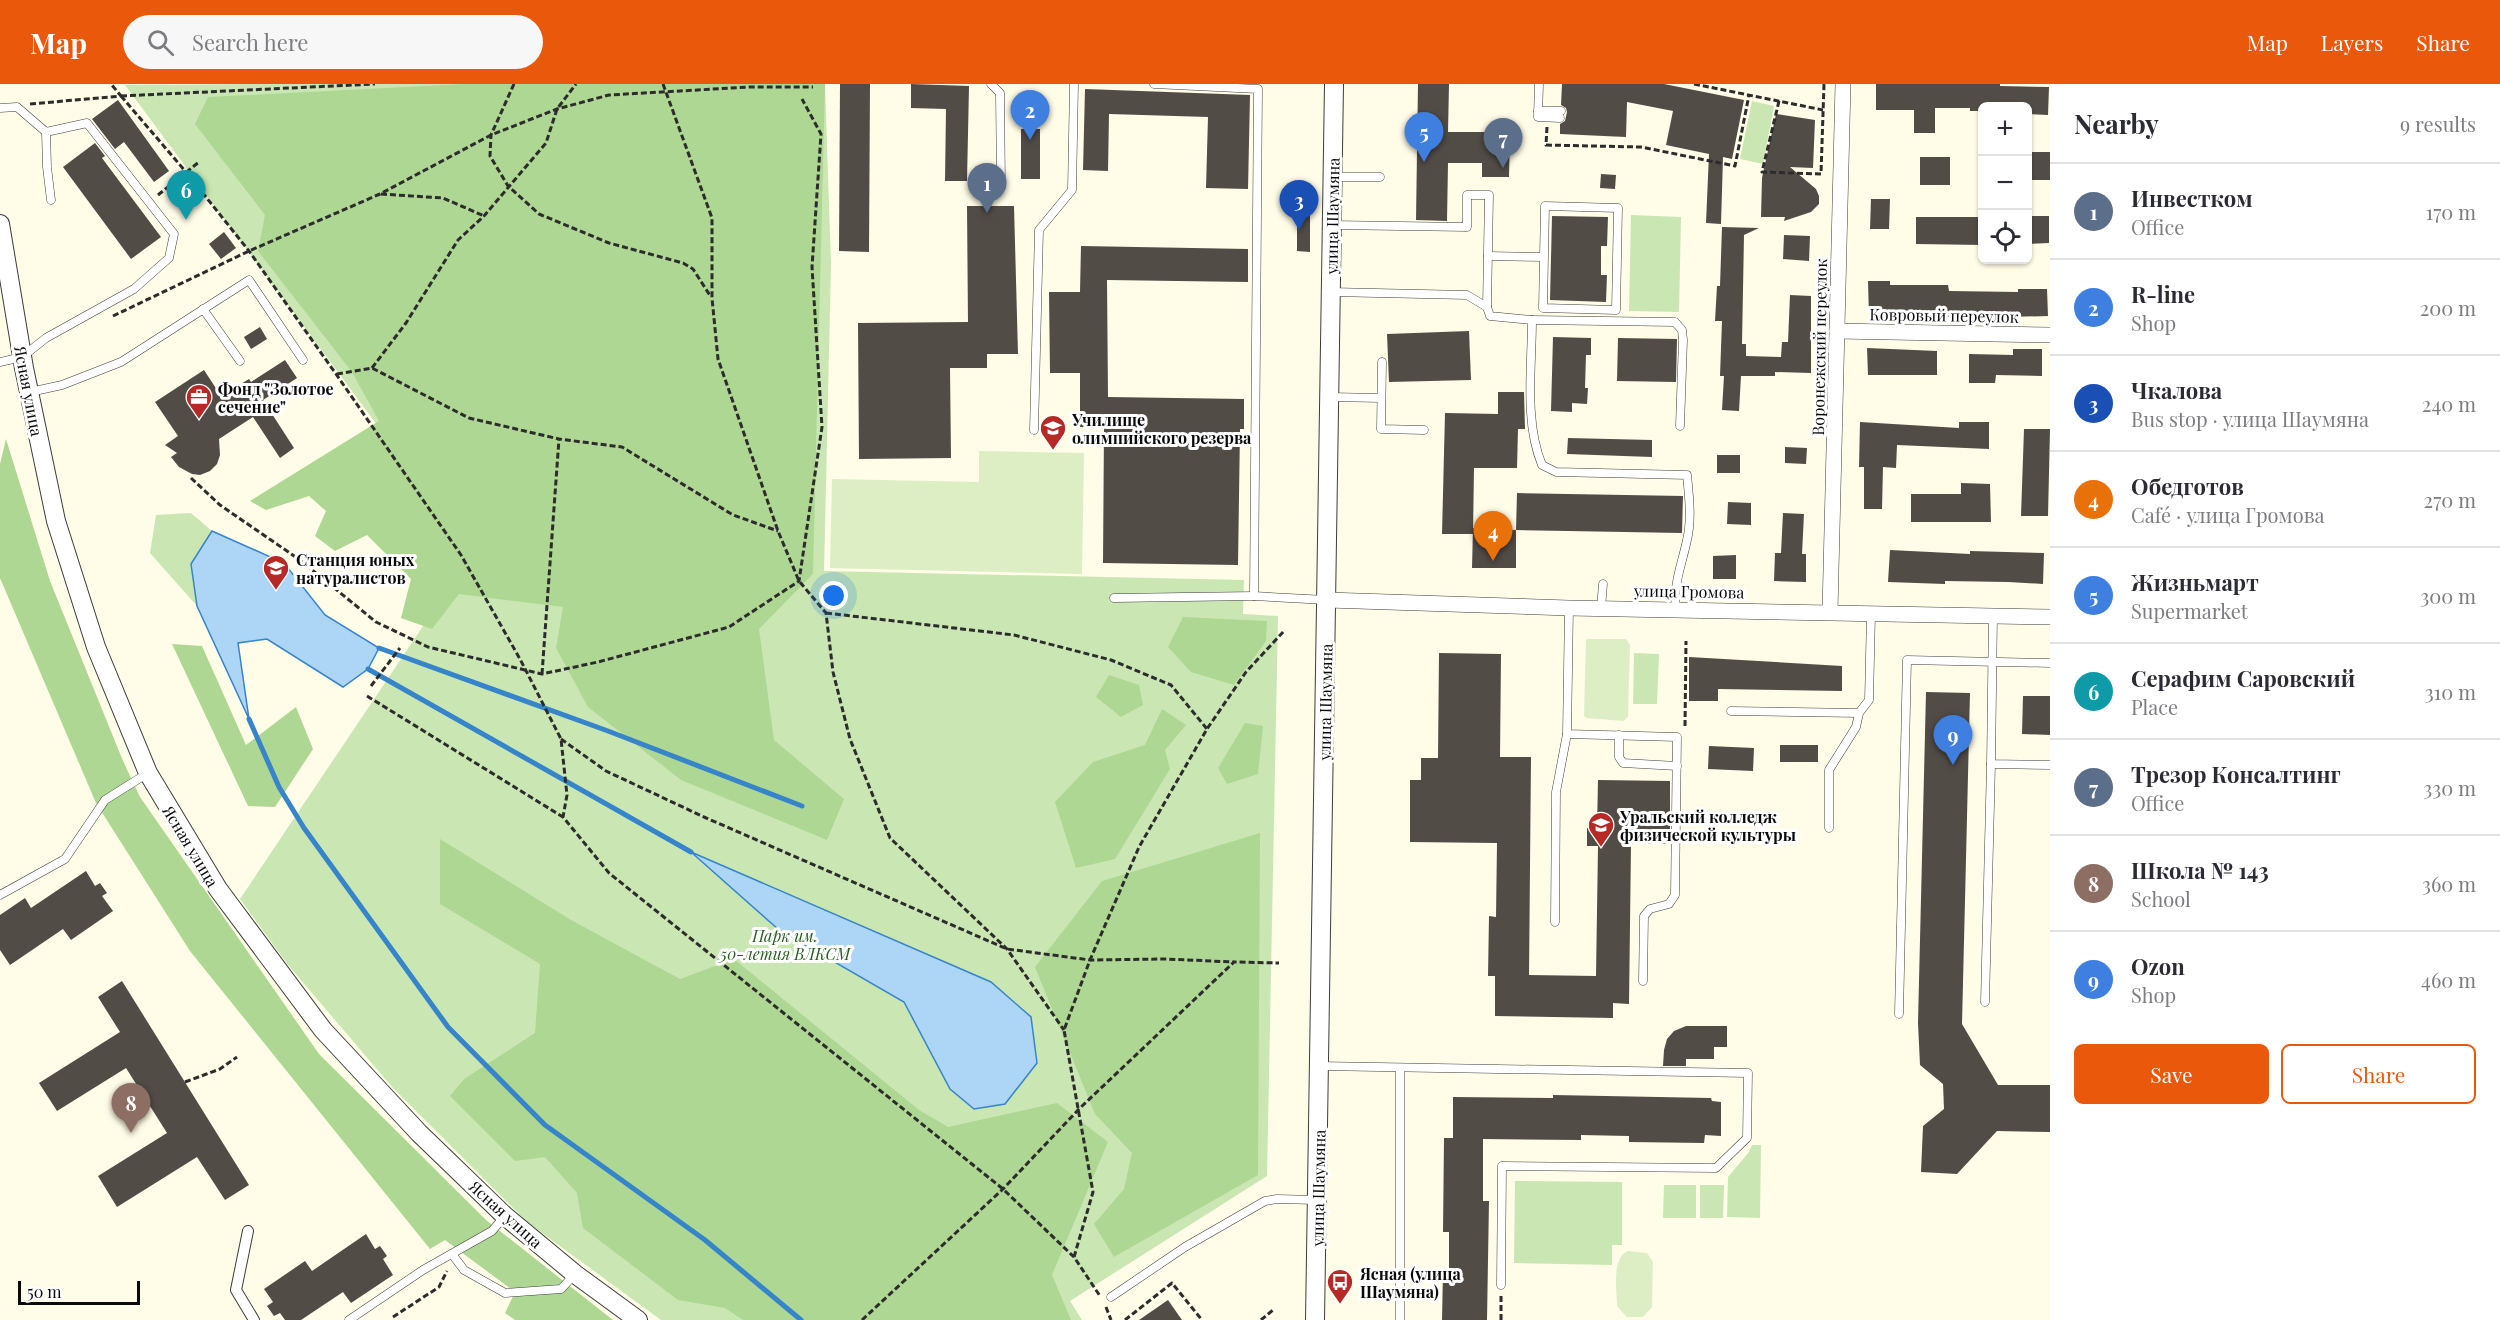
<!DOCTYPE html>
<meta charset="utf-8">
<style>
:root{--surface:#fff;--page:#f7f7f7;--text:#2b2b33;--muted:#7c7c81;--line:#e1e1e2;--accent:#ea580c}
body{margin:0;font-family:"Playfair Display",serif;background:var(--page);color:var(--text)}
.controls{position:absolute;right:18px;top:18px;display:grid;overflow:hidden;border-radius:9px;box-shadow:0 2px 4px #0004}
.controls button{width:54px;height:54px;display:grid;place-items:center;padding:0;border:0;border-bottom:2px solid var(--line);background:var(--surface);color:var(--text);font:30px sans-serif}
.scale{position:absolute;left:18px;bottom:15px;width:122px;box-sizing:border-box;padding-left:6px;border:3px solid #0a0a0a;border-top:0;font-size:16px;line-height:21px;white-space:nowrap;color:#0a0a0a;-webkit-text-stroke:4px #fff;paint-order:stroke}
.you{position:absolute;left:834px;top:512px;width:21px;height:21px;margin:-15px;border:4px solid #fff;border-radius:50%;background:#1a73e8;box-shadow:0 0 0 9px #1a73e833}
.badge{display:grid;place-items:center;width:39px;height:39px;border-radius:50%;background:var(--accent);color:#fff;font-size:20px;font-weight:700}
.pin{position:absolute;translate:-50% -50px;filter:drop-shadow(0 2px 3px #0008)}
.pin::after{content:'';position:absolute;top:32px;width:21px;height:18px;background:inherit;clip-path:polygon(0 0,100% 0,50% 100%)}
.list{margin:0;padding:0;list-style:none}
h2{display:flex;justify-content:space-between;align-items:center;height:78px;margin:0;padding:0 24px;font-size:26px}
h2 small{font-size:20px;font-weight:400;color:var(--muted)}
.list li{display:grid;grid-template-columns:39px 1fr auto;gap:18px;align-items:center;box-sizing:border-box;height:96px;padding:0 24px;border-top:2px solid var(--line)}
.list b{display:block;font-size:22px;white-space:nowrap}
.list p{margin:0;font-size:20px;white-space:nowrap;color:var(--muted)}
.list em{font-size:20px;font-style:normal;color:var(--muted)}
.actions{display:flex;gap:12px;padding:18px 24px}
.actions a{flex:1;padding:14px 0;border:2px solid var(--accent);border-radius:9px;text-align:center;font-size:21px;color:var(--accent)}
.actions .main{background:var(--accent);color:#fff}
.icon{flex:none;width:33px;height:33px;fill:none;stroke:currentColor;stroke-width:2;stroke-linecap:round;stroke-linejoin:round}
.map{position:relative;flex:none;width:2050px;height:1236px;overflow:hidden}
header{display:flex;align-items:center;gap:36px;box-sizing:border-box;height:84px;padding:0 30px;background:var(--accent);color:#fff}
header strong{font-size:28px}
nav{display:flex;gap:33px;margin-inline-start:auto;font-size:21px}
.search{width:420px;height:54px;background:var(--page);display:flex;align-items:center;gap:15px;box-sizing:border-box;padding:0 21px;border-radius:33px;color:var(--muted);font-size:22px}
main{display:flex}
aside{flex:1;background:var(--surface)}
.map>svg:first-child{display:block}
.green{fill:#cae7b3}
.forest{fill:#add793}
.pitch{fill:#ddeec5}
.water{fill:#add5f5;stroke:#3684ca;stroke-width:1.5}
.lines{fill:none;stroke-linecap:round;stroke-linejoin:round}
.stream{stroke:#3684ca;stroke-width:5}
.building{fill:#524c47}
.service-casing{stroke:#3d3d3d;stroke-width:9}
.pedestrian-casing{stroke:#3d3d3d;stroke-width:12}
.minor-casing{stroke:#3d3d3d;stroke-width:16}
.tertiary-casing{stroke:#3d3d3d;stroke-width:20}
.path{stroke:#2c2c2c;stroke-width:3;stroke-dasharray:6 3;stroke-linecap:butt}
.service{stroke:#fff;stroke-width:8}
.pedestrian{stroke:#fff;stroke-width:10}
.minor{stroke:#fff;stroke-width:15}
.tertiary{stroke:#fff;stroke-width:18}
.labels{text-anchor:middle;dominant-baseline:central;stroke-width:6;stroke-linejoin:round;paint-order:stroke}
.street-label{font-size:16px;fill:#0a0a0a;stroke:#fff}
.poi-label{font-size:16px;font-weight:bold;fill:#0a0a0a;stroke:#fff;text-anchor:start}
.park-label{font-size:16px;font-style:italic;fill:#265f1d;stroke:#fff}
</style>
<header>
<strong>Map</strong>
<div class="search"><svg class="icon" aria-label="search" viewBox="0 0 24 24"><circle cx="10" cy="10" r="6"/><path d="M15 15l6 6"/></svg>Search here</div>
<nav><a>Map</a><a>Layers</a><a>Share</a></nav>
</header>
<main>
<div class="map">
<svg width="2050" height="1236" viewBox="0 0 2050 1236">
<rect width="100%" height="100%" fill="#fffce7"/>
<g class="green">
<path d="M249,0H825L831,181L824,487L1244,496L1243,530L1278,532L1267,1092L1070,1217L1082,1236H661L527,1138L393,1004L288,881L240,815L472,469L125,1Z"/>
<path d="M1752,17L1774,22L1763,80L1740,75Z"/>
<path d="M1631,131L1681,133L1679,228L1629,227Z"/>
<path d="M191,429L212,447L191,480L197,522L150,469L156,431Z"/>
<path d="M1634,569L1659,570L1657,620H1633Z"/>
<path d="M1752,1061H1761L1760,1134L1727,1133L1728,1093L1749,1068Z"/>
<path d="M1515,1097L1622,1098V1161H1612V1181L1514,1179Z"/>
<path d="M1664,1101H1696V1134H1663Z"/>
<path d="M1700,1101H1724L1723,1134H1700Z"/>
</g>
<g class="forest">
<path d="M464,0H825L813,490L759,545L774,656L844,715L827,756L681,696L588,623L556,564L563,523L459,510L432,545L401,534L411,495L367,451L335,467L315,452L326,427L309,412L266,426L250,417L379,337L352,288L258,167L265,131L195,40L208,13Z"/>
<path d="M6,355L50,497L123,677L140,713L319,970L486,1136L613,1236H515L505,1229L515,1208L445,1156L430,1165L190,867L96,719L0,494V380Z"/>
<path d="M1183,533L1267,537L1266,557L1234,601L1191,588L1168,563Z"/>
<path d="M172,560L202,562L246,661L296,623L313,665L275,723L248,722Z"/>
<path d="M1109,591L1139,601L1143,621L1121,633L1096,613Z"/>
<path d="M1162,625L1186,641L1165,666L1170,685L1115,775L1076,784L1055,718L1093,678L1145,661Z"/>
<path d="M1245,639L1263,642L1258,690L1227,700L1218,684Z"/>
<path d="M1260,749L1258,1091L1114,1173L1094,1140L1124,1105L1132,1069L1095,1030L1035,883L1102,797Z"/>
<path d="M440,755L571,836L680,895L734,875L919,1026L948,1043L1057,1019L1108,1058L1052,1191L1071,1236H743L725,1224L678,1216L583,1144L577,1109L545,1073L515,1077L450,1012L464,995L535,949L540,880L440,820Z"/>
</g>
<g class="pitch">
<path d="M979,367L1084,369L1082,490L830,484L832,395L979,398Z"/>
<path d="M1588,555H1626L1630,561L1628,632L1624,637L1586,634L1584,632L1586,556Z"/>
<path d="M1628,1167L1647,1169L1653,1178L1652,1223L1643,1233H1627L1617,1222C1617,1207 1611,1174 1628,1167Z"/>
</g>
<g class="water">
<path d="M212,447L284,479L325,531L379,564L368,585L343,603L267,555L238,559L249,635L197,522L191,480Z"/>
<path d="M691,768L991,898L1031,933L1037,979L1005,1020L974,1025L950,1005L904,918L779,846Z"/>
</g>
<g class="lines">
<g class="stream">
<path d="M379,564L608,647L802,722"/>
<path d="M368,585L691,768"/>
<path d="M249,635L279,703L304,744L448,943L545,1041L705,1156L801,1236"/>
</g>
</g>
<g class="building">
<path d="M840,0H870L869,168L839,167Z"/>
<path d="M911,0L969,2L967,97H945L946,25L911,24Z"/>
<path d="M1418,0H1449L1448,48H1510L1509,93H1482V79H1448L1447,137L1416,136Z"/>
<path d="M1562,0H1664L1744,16L1732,75L1723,73L1721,140L1706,139L1709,70L1666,61L1673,27L1627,18L1626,53L1560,50V40L1565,37L1567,28L1566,24L1561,21Z"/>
<path d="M1876,0H2000V2L2049,3L2048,31L2028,30V22H1983V27H1970V24H1935V49H1914V26H1876Z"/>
<path d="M1085,5L1250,11L1248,105L1206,104L1208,33L1109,30L1108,87L1083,86Z"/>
<path d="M118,16L169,87L154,98L124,58L115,65L92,35Z"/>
<path d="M1776,30L1815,36L1813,84L1790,83L1816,105L1819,112V120L1811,128L1784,137L1785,133H1761L1762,94Z"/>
<rect x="1021" y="45" width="19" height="50"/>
<path d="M95,59L105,72L102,74L161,153L131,175L63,83Z"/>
<rect x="2028" y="68" width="22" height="28"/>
<rect x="1920" y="73" width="30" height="28"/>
<path d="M1601,90L1616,91L1615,105L1600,104Z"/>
<path d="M1871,115H1890L1889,145H1870Z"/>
<path d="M967,122H1014L1018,270H987V284H950L951,374L859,375L858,239L968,238Z"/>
<path d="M1297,131H1310V168L1297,167Z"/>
<path d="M1552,132L1608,133L1607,162H1601V191H1607L1606,218L1550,216Z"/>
<path d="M2028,132H2049V159L2028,160Z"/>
<path d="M1916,133H1983V161L1916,160Z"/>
<path d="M1722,143L1759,144L1744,151L1742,260H1746V272L1781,273L1782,258H1788L1790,211L1811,212V289L1775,288V292H1741L1739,327L1722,326L1724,292H1720L1722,237H1715L1717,202H1720Z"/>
<path d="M224,148L236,164L221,175L209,160Z"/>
<path d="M1784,151L1810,152L1809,177L1783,175Z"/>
<path d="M1081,162L1248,165V198L1107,196L1108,313L1244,315V345H1240L1238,481L1103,479L1104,344L1080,343V289H1050L1049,208H1080Z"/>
<path d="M1868,197H1890V201H1948L1949,207L2018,208V205H2047L2048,232L2006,233V235H1970V232L1869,234Z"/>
<path d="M260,243L267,255L251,265L244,253Z"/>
<path d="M1469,247L1471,296L1389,298L1387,250Z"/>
<path d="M1553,253L1591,254V271H1586L1585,304H1588L1587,320L1572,319V328L1551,327Z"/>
<path d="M1618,254L1677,255L1676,298L1617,297Z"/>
<path d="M1867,264L1937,267V291H1868Z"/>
<path d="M2013,265H2042V292L1996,291L1995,299H1969V270L2013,271Z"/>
<path d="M285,276L297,294L263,316L294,364L280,374L253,333L219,355L220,371L217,380L210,387L200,391L192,390L179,383L171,373L177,369L165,361L178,352L155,318L204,286L221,312L249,295L251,298Z"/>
<path d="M1498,308H1524L1525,345H1518L1517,384H1474L1473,450H1442L1445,329L1498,330Z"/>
<path d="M1860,338L1959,344V338H1989V365L1897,361L1896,384L1883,383L1882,425H1864V383H1859Z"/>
<path d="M2024,345H2050L2048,432H2021Z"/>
<path d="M1568,354L1652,356V373L1567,370Z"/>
<path d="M1785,363L1807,364L1806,380L1785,379Z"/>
<rect x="1717" y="371" width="23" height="18"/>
<path d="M1961,399L1990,400L1991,438H1911V410H1961Z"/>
<path d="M1517,409L1683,412L1682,449L1516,446Z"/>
<path d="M1728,418L1751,419V441L1727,440Z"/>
<path d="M1783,429L1804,430L1802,470H1806V498L1774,497L1775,469H1781Z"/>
<path d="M1473,444L1516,446V484H1472Z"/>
<path d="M1890,466L1970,470V467L2044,469L2043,500L2008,498L1945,497V500L1888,498Z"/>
<path d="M1736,471V495H1713V472Z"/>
<path d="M1439,569L1501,570L1500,673H1531L1529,891L1596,892L1598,762H1587V744H1597L1598,696L1670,697V760H1631L1629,920L1613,919V934L1495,932V892H1488L1489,832L1496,833L1497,759L1410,758V696H1421V674H1438Z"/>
<path d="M1689,573L1842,582V607L1718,605V617H1689Z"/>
<path d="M1926,608L1970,609L1962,940L1998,1001H2050V1048L1997,1047L1957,1090L1921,1088L1923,1042L1944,1025L1943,1000L1920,981L1918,939Z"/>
<path d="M2023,612H2050V651L2022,650Z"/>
<rect x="1780" y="661" width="38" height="17"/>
<path d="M1709,662L1754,664L1753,687L1708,685Z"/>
<path d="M86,787L95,802L100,799L107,809L102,812L113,827L71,856L63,845L10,881L0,866V831L25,814L31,824Z"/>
<path d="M122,897L249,1101L225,1116L197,1073L117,1123L98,1092L167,1049L126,984L57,1027L39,999L120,948L98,913Z"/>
<path d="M1686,942H1727V963H1714V975H1686V982H1663L1664,966L1667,955L1674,947Z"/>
<path d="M1553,1011L1711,1014L1712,1017L1721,1018V1052L1705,1051L1704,1059L1629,1058V1052L1581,1051V1056L1483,1055V1117H1489L1487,1236H1442L1443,1188H1449V1148H1443L1444,1054H1453V1013L1553,1014Z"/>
<path d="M366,1150L375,1165L380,1162L387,1172L383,1175L393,1191L351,1219L343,1208L301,1236H285L280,1229L274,1232L267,1222L273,1218L264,1205L305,1177L312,1187Z"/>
<path d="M1168,1216L1182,1236H1139Z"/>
</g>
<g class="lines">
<g class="service-casing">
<g id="service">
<path d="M991,0L1000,9L1001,103"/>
<path d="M1154,0L1258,5L1254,512L1326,516"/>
<path d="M1539,0L1538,33L1560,34"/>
<path d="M0,24L17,23L46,48L47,83L51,116"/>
<path d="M1538,27H1561"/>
<path d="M1333,93H1380"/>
<path d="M1332,141L1467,143V111H1489L1487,223"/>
<path d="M1488,172L1544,173L1543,224L1616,226L1618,124L1545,122L1544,173"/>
<path d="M1331,208L1467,211L1487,223L1490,232L1532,236C1532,282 1524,338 1542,381L1556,388L1687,391C1689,412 1692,435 1687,456C1682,480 1673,500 1676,525"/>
<path d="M203,225L240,277"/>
<path d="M1532,236L1675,238L1682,246L1683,256L1680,342"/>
<path d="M0,278L22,273L46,254L134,205L169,174L174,150L87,39L46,48"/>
<path d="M1382,278L1381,345L1424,346"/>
<path d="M30,308L62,301L121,278L249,196L303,276"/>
<path d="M1330,313L1381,314"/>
<path d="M1034,346L1039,146L1072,106L1074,0"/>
<path d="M1114,514L1254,512"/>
<path d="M1569,524L1567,650L1677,653L1675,811L1669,820L1650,825L1644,832L1643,897"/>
<path d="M1601,524L1603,500"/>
<path d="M1993,531L1991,680L2050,681"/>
<path d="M1731,627L1859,629L1869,616L1871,530"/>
<path d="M1619,651V673L1623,679L1677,682"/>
<path d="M1829,744V686L1856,643L1859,629"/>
<path d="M0,811L65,775L105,716L148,689"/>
<path d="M1555,838L1556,708L1567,650"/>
<path d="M1985,918L1991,680"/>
<path d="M1899,930L1907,576L2050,579"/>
<path d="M1319,982L1748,989L1747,1054L1716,1084L1502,1082L1501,1201"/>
<path d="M452,1170L464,1186L505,1209L561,1205L575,1190"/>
<path d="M1111,1213L1185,1163L1265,1117L1277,1115L1316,1116"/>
<path d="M349,1236L423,1186L492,1147L504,1133"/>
<path d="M1400,1236V984"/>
</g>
</g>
<g class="pedestrian-casing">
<path id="pedestrian" d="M248,1147L236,1206L254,1236"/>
</g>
<g class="minor-casing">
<g id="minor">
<path d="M1837,247L2050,251"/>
<path d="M1327,516L1569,524L2050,533"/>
<path d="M1830,527L1843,0"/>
</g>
</g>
<g class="tertiary-casing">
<g id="tertiary">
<path d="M0,140L24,284L56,437L96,563L148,689L218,805L323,946L419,1049L505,1132L575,1190L638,1236"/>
<path d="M1315,1236L1334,0"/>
</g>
</g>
<g class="path">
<path d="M514,0L491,51L490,72L508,102L539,130L609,159L683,179L693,185L711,213"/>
<path d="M663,0L712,134V214L718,275L778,447L799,497L826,529L833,588L850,655L890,754L1007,865L1064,946"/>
<path d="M1694,0L1823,26"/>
<path d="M121,12L186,88L249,167L336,290L461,471L520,575L561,655L567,711L563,733L609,789L1003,1105L1074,1173L1100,1212"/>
<path d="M121,12L375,0"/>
<path d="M1779,17L1762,88L1821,90L1824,0"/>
<path d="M30,20L121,12L111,0"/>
<path d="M1547,43L1546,61L1641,63L1735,82L1749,11"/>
<path d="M381,110L443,114L484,132"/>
<path d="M158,111L199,78"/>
<path d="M113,232L249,167L380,110L491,51L557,25L609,11L750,3H813"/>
<path d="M372,284L406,239L458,156L484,132L546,59L557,25L576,0"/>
<path d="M337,290L372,284L469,334L559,355L622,363L733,431L778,447"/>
<path d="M191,394L220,421L300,476L376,538L428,563L542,590L598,578L729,543L799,497L822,343L812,183L821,50L802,15"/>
<path d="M826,529L1014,551L1111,576L1171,601L1207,645"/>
<path d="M542,590L559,355"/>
<path d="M371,602L400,564"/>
<path d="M367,612L563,733"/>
<path d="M1685,642L1686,557"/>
<path d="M561,655L606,687L704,733L1007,865L1090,876L1165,875L1234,878"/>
<path d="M185,998L220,985L237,973"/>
<path d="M1074,1173L1093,1108L1064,946L1090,876L1139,763L1207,645L1246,588L1284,547"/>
<path d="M1106,1223L1111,1236"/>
<path d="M393,1233L439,1203L447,1187"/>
<path d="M862,1236L1003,1105L1080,1024L1234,878L1279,879"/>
<path d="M1125,1236L1172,1199L1202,1236"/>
<path d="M1261,1236L1273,1226"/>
<path d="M1501,1236V1212"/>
</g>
<use href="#service" class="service"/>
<use href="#pedestrian" class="pedestrian"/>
<use href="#minor" class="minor"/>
<use href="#tertiary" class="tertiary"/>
</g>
<defs>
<g id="office-pin" transform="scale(1.35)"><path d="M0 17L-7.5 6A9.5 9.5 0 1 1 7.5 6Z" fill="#b62926" stroke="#fff"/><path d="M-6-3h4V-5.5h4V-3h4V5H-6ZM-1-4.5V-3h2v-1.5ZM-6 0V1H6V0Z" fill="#fff"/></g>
<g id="university-pin" transform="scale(1.35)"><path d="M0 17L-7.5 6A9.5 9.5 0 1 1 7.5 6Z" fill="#b62926" stroke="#fff"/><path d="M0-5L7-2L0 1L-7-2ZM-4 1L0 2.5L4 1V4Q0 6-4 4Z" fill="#fff"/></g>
<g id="bus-pin" transform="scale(1.35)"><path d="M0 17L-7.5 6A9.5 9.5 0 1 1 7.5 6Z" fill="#b62926" stroke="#fff"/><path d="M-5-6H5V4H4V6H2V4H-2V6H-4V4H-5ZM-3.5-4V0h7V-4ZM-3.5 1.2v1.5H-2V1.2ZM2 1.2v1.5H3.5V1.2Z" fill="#fff"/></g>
</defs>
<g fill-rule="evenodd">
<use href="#office-pin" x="199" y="313"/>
<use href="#university-pin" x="1053" y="344"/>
<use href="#university-pin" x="276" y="484"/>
<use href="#university-pin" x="1601" y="741"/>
<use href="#bus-pin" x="1340" y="1198"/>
</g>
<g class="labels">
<g class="street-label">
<text transform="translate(1332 132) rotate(-89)">улица Шаумяна</text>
<text transform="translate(1944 231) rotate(1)">Ковровый переулок</text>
<text transform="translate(1819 263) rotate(-89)">Воронежский переулок</text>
<text transform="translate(29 307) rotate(79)">Ясная улица</text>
<text transform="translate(1689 507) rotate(1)">улица Громова</text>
<text transform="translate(1325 618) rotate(-89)">улица Шаумяна</text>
<text transform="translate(191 762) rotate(59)">Ясная улица</text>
<text transform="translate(1318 1104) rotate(-89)">улица Шаумяна</text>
<text transform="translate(506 1130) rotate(42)">Ясная улица</text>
</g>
<g class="poi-label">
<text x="218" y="304">Фонд "Золотое<tspan x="218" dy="18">сечение"</tspan></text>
<text x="1072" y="335">Училище<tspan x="1072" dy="18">олимпийского резерва</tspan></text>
<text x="296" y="475">Станция юных<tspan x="296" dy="18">натуралистов</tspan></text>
<text x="1620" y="732">Уральский колледж<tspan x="1620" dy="18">физической культуры</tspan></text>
<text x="1360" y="1189">Ясная (улица<tspan x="1360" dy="18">Шаумяна)</tspan></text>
</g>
<g class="park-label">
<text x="785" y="851">Парк им.<tspan x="785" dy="18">50-летия ВЛКСМ</tspan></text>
</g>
</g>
</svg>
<div class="controls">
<button>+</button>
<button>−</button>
<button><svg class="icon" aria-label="locate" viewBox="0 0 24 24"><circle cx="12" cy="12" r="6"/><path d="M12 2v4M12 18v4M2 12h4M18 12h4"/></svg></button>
</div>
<div class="scale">50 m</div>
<div class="you"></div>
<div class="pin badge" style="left:987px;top:129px;background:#5c6f8a">1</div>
<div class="pin badge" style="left:1030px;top:56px;background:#3f7fe0">2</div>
<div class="pin badge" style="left:1299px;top:146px;background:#1a4fb4">3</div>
<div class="pin badge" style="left:1493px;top:477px;background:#e8710a">4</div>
<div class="pin badge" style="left:1424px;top:78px;background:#3f7fe0">5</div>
<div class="pin badge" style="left:186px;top:136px;background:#0f9aa8">6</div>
<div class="pin badge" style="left:1503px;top:84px;background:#5c6f8a">7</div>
<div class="pin badge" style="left:131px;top:1049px;background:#8d6e63">8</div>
<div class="pin badge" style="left:1953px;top:681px;background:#3f7fe0">9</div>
</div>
<aside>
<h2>Nearby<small>9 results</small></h2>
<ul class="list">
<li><span class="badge" style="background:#5c6f8a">1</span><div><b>Инвестком</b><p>Office</p></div><em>170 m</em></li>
<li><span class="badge" style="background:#3f7fe0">2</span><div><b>R-line</b><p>Shop</p></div><em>200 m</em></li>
<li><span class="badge" style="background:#1a4fb4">3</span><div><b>Чкалова</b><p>Bus stop · улица Шаумяна</p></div><em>240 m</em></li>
<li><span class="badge" style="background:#e8710a">4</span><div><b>Обедготов</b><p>Café · улица Громова</p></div><em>270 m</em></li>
<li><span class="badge" style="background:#3f7fe0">5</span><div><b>Жизньмарт</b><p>Supermarket</p></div><em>300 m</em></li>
<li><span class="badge" style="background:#0f9aa8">6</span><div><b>Серафим Саровский</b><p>Place</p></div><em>310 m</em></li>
<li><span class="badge" style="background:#5c6f8a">7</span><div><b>Трезор Консалтинг</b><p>Office</p></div><em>330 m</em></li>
<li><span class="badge" style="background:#8d6e63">8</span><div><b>Школа № 143</b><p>School</p></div><em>360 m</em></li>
<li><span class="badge" style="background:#3f7fe0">9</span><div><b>Ozon</b><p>Shop</p></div><em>460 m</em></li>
</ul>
<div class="actions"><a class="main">Save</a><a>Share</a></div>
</aside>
</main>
